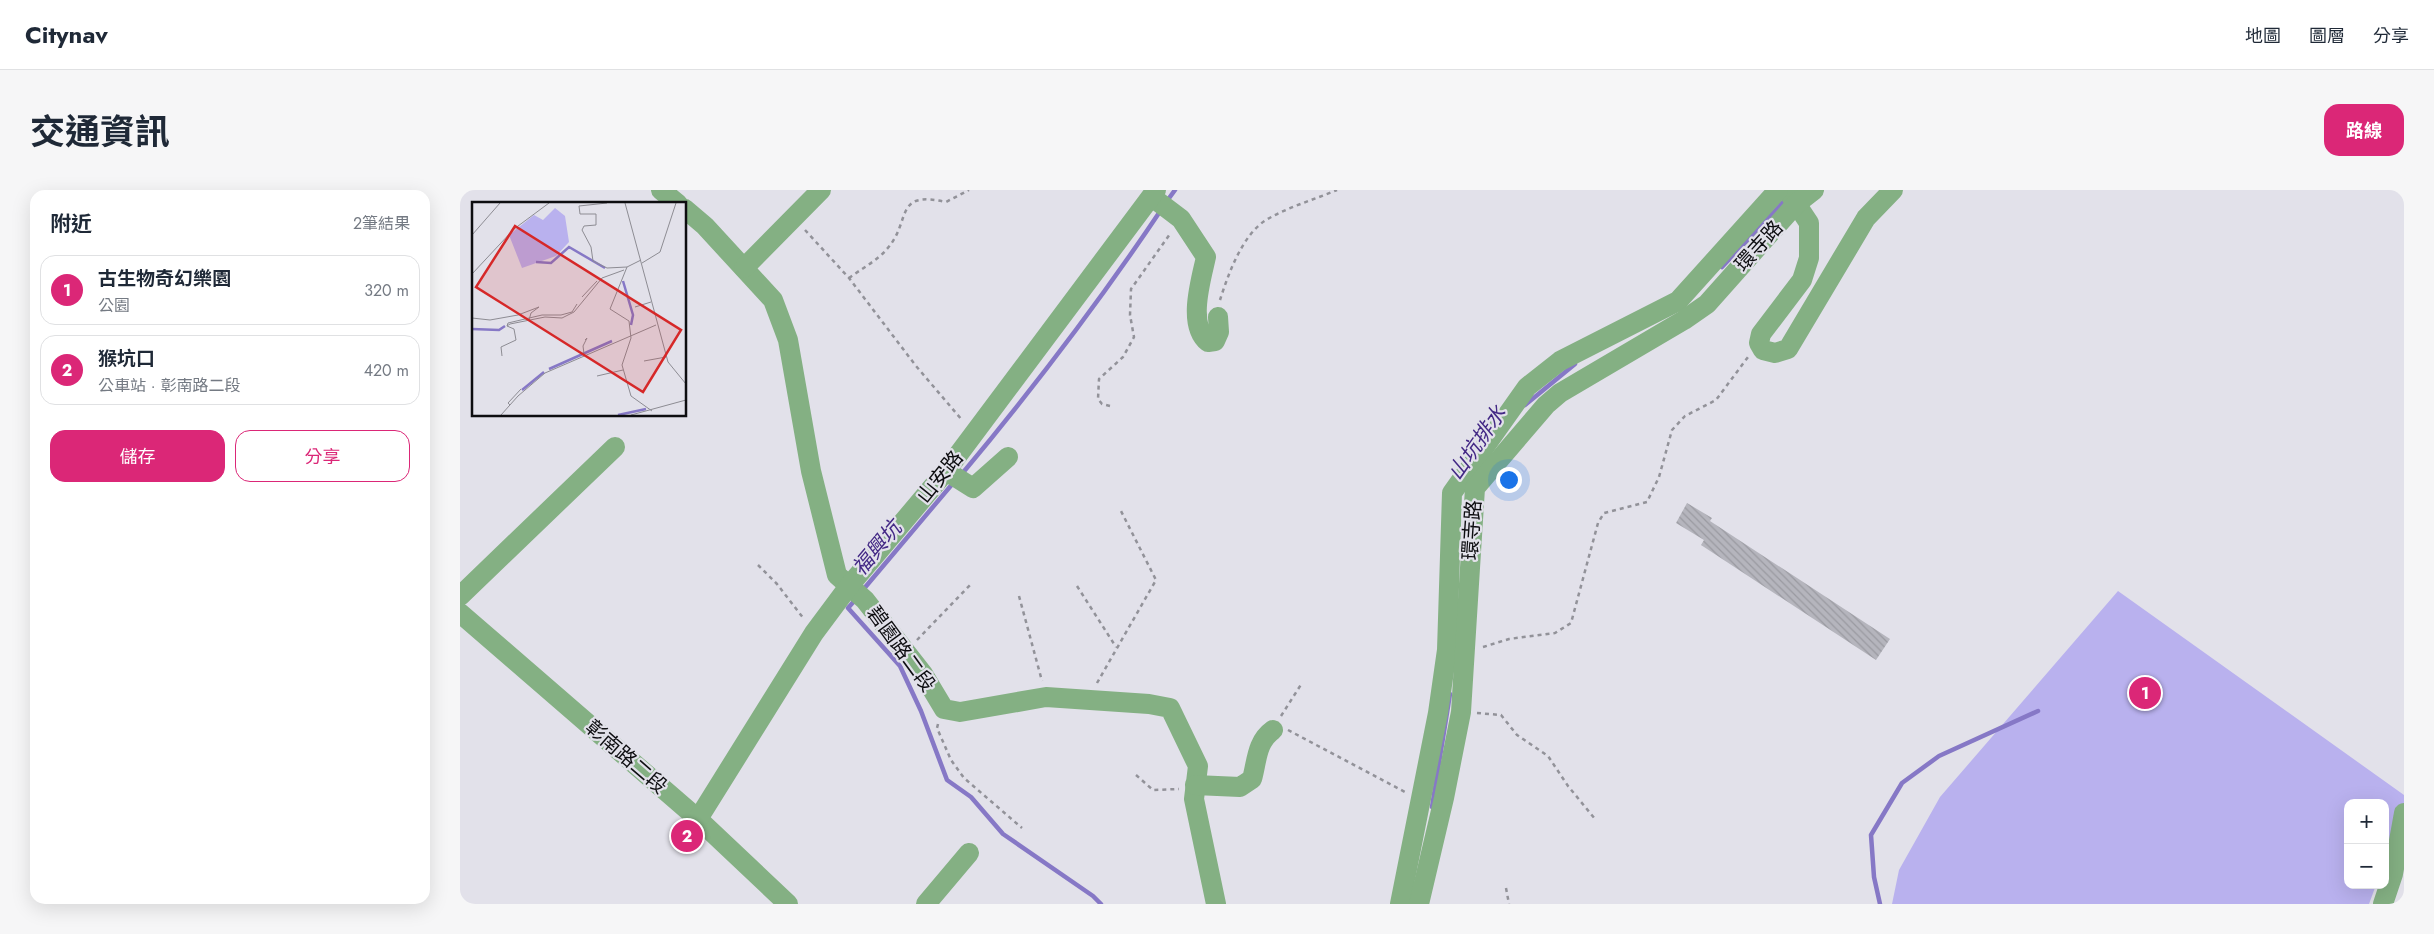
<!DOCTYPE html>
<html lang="zh-TW">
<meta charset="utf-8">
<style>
:root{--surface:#fff;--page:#f6f6f7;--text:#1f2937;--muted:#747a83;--line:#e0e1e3;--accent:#db2777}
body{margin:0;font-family:Jost,"Noto Sans TC",sans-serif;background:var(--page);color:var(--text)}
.controls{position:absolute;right:15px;bottom:15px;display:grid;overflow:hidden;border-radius:10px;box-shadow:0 5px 20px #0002}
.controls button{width:45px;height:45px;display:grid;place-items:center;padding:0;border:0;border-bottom:1px solid var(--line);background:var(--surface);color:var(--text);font:25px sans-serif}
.you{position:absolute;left:1048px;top:289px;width:18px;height:18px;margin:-12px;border:4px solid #fff;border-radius:50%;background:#1a73e8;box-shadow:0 0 0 8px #1a73e833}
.badge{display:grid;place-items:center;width:32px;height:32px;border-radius:50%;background:var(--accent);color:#fff;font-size:16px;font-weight:700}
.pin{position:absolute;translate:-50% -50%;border:2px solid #fff;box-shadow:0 1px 5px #0006}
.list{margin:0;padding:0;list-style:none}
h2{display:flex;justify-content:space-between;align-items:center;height:65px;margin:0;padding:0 20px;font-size:21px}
h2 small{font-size:16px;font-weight:400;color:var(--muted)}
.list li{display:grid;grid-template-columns:32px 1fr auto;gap:15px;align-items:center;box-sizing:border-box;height:70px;margin:0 10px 10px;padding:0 10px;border:1px solid var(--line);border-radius:15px}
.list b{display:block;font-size:19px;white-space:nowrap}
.list p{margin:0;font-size:16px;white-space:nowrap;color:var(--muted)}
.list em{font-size:16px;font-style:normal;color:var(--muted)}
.actions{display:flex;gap:10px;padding:15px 20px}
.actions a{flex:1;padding:11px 0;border:1px solid var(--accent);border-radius:15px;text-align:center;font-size:18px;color:var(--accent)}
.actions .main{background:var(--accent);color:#fff}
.map{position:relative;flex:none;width:1944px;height:714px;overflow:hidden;border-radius:15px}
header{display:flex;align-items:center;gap:30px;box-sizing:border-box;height:70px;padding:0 25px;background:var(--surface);border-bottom:1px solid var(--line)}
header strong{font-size:24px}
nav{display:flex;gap:28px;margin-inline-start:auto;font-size:18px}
.intro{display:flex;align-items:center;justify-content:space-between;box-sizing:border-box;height:120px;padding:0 30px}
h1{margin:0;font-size:35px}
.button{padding:12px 22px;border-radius:15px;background:var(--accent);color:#fff;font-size:18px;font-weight:700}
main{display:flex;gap:30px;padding:0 30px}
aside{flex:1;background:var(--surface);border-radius:15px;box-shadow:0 5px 20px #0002}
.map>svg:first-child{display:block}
.park{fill:#b9b1ee}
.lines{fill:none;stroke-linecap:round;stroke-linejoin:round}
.stream{stroke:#8678c6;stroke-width:4.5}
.building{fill:url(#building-back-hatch)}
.path{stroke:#929299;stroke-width:2.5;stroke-dasharray:4 4;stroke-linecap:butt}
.minor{stroke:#84b083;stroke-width:20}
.labels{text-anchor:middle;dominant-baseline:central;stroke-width:4.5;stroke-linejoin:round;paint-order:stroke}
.street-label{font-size:20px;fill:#0d0d10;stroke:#e2e1ea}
.water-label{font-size:21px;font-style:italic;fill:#432885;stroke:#e2e1ea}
.inset-river{fill:none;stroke:#8678c6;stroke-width:2.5}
.inset-road{fill:none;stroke:#8d8c93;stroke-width:1}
.view{fill:#d62828;fill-opacity:0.15;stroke:#d62828;stroke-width:2.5}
.inset-edge{fill:none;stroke:#0d0d10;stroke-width:2.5}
</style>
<header>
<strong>Citynav</strong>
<nav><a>地圖</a><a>圖層</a><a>分享</a></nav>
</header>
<div class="intro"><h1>交通資訊</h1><a class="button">路線</a></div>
<main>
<aside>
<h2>附近<small>2筆結果</small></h2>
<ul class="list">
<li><span class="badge">1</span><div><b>古生物奇幻樂園</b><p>公園</p></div><em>320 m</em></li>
<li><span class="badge">2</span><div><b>猴坑口</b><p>公車站 · 彰南路二段</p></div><em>420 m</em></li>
</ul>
<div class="actions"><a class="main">儲存</a><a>分享</a></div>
</aside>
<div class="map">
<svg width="1944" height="714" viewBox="0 0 1944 714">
<defs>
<pattern id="building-back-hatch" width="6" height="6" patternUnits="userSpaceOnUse" patternTransform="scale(1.25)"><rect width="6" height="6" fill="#b5b5bd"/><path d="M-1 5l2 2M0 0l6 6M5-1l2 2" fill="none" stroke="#9a9aa1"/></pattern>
</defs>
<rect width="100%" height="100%" fill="#e2e1ea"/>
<path class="park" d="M1658,401L1944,605V615L1925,668V613H1888V695H1916L1909,714H1432L1439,680L1480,607Z"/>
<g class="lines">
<g class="stream">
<path d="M707,11L715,0"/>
<path d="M1262,77L1327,8"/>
<path d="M1065,215L1115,174"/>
<path d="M501,285C572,200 640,111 701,20"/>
<path d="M402,401L494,292"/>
<path d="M396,409L388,418L440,476L461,521L487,590L511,607L543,644L633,706L641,714"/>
<path d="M972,617L990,504"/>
<path d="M1420,714L1414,687L1411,645L1442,593L1479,566L1578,521"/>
</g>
</g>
<path class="building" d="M1227,313L1252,328L1250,331L1430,449L1416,470L1241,355L1244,350L1216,333Z"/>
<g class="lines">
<g class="path">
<path d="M345,40L389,88L456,176L502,230"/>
<path d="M389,88C401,79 418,70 427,59C452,31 433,0 486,12L509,0"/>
<path d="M760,110C768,85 782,45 806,30C828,17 853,10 877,0"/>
<path d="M650,216L642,214L638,209L639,189L663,167L674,147L670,125L671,99L710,44"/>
<path d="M298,375L317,394L344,429"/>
<path d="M617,396L656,457"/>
<path d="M559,406L582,491"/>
<path d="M457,450L512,393"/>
<path d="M1023,457L1049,449L1095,443L1111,433L1138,333L1144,323L1187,312L1199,287L1212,240L1225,226L1256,210L1288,167"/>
<path d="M637,493L696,390L661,321"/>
<path d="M1017,523L1041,525L1057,545L1088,566L1108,596L1135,629"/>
<path d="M821,526L842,493"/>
<path d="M478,534L477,538L491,570L504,588L562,638"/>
<path d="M828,540L945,602"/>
<path d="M676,585L693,600L719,599"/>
<path d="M1046,698L1049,714"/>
</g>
<g class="minor">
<path d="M201,0L218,14"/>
<path d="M1329,3L1349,33V68L1342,90L1301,144L1299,153L1303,160L1315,163L1328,159L1406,28L1433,0"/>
<path d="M692,7L721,29L746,67C741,90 727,135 748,152L755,151L759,142L758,127"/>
<path d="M225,19L245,36L313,110L328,150L351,281L377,385L405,410L463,484L484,519L500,522L586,507L689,514L710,518L738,576L734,609L756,714"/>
<path d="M284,78L361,0"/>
<path d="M486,281L513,298L548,267"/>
<path d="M0,406L155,257"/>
<path d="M0,423L238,629L328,714"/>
<path d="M735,595L780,597L792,589C797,572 796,552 813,540"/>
<path d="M238,629L354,443L389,396L486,281L696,0"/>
<path d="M466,714L509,663"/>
<path d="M940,714L978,523L987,460L992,303L1067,197L1100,171L1218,111L1318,0"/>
<path d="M959,714L984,608L1001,522L1015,298L1086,215L1100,203L1224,130L1247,114L1336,14L1354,0"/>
<path d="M1923,714L1933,684L1944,623"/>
</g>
</g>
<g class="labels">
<g class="street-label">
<text transform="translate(1299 56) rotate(-48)">環寺路</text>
<text transform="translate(480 287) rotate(-51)">山安路</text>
<text transform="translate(1012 340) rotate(-86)">環寺路</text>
<text transform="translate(441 459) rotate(54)">碧園路二段</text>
<text transform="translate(166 567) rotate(41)">彰南路二段</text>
</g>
<g class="water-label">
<text transform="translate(1017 253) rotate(-55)">山坑排水</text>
<text transform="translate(417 358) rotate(-50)">福興坑</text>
</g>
</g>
<g transform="translate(12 12)">
<rect width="214" height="214" fill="#e2e1ea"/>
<path d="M83,6L93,14L97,40L84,54L50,66L37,33L62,13L71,18Z" fill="#b9b1ee"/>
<path class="inset-river" d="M64,60L79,61L97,45L133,66M151,79L161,113L159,123M0,127L27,128L33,124M77,167L140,139M50,188L72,170M146,213L174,207"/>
<path class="inset-road" d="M135,1L107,4L108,12H124V23L112,24L110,28L119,45L121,59L135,66L155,65L169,58M153,1L196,160L214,182M0,33L28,1M170,61L188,50L204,1M155,65L138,107L157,119L159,136L150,163L159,194L180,209M0,72L42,27L77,1M110,95L125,79M163,105L179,100M0,116L18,118L46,113L67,105L59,111L57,118M35,124L36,121L70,113H89L100,110L105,102M112,152L111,144L115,136L113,138M30,154L29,145L44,138L42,127L35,124L38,122L73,115L90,116L102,110L130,76L152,68M172,159L194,155M125,174L151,168M38,203L36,201L49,187M29,213L46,194L73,171L184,123M159,213L214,198"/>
<path class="view" d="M43,24L209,128L171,190L4,85Z"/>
<rect width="214" height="214" class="inset-edge"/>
</g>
</svg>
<div class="controls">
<button>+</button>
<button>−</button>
</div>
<div class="you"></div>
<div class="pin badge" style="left:1685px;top:503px">1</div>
<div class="pin badge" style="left:227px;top:646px">2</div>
</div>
</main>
